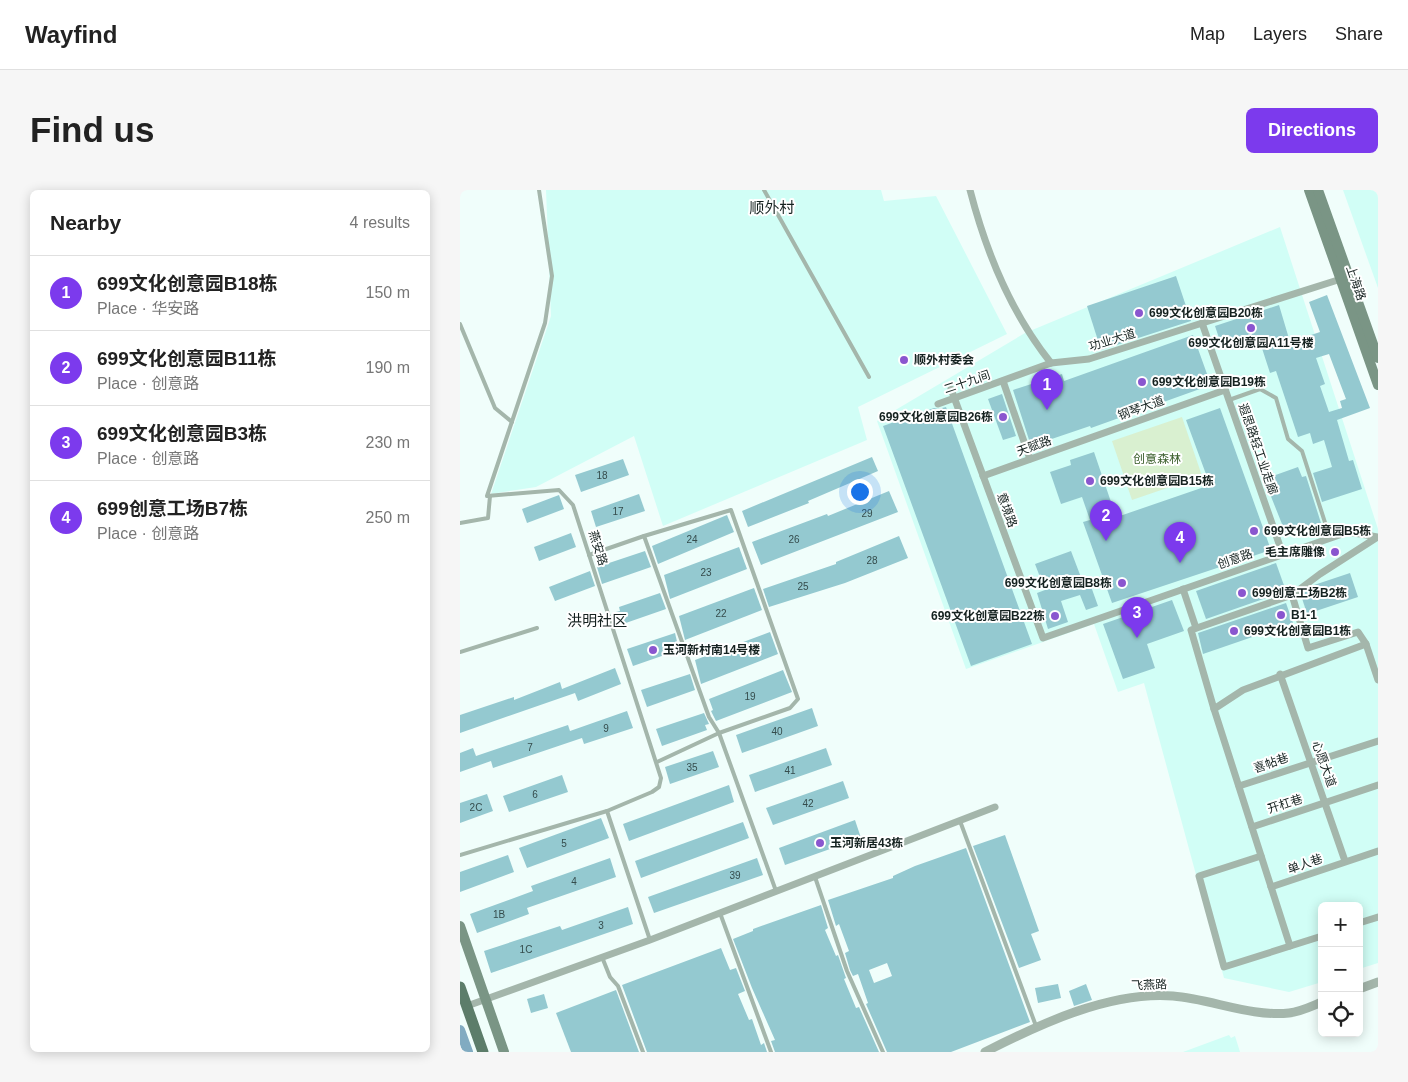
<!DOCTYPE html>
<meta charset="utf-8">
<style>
:root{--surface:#fff;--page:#f6f6f6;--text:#222;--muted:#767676;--line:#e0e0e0;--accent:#7c3aed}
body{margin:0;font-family:Arial,"Noto Sans SC",sans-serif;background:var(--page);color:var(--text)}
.controls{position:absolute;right:15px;bottom:15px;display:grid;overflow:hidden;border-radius:8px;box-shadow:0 2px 12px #0003}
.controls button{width:45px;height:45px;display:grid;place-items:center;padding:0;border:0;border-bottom:1px solid var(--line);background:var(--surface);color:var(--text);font:25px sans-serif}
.you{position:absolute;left:399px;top:301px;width:18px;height:18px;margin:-12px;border:4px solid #fff;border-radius:50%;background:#1a73e8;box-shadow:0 0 0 8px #1a73e833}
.badge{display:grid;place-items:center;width:32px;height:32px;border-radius:50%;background:var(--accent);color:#fff;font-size:16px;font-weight:700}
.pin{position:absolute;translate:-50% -41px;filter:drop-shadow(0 1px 2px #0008)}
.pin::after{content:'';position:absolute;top:26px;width:18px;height:15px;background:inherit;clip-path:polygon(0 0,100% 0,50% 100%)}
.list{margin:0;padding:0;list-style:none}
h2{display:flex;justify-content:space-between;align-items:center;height:65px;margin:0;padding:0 20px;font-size:21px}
h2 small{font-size:16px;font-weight:400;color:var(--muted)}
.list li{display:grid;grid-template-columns:32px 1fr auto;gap:15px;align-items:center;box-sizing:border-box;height:75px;padding:0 20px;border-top:1px solid var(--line)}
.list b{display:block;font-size:19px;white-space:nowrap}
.list p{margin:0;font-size:16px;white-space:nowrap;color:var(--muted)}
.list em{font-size:16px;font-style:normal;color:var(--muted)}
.icon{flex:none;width:28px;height:28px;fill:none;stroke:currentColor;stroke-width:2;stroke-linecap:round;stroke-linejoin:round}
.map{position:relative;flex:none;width:918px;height:862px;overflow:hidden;border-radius:8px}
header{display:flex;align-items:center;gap:30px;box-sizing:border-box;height:70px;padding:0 25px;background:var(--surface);border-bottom:1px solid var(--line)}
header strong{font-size:24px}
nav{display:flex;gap:28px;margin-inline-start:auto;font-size:18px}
.intro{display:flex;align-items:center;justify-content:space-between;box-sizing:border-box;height:120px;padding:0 30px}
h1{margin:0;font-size:35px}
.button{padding:12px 22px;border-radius:8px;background:var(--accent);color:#fff;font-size:18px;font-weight:700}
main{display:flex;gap:30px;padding:0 30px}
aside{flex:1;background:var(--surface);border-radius:8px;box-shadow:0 2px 12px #0003}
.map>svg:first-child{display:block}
.built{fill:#d1fef6}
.green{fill:#d9f0d0}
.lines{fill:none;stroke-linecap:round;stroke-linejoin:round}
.canal{stroke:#81abc1;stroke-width:10}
.building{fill:#94c9d0;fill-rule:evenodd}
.service{stroke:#a4b6ab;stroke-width:4}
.minor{stroke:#a4b6ab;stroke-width:7}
.tertiary{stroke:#a4b6ab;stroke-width:9}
.secondary{stroke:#7a9585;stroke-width:10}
.primary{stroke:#5c7d6a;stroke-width:11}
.poi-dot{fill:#8a56cf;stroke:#fff;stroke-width:2}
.labels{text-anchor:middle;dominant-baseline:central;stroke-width:4;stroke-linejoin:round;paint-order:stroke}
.number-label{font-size:10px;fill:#354c4c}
.street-label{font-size:12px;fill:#152220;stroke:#fff}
.poi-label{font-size:12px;font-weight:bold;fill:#152220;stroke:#fff;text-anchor:start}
.park-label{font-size:12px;fill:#3d602e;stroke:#fff}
.quarter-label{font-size:15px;fill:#152220;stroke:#fff}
</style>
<header>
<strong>Wayfind</strong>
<nav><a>Map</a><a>Layers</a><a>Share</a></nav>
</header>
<div class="intro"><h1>Find us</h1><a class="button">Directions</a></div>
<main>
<aside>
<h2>Nearby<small>4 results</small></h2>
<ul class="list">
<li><span class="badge">1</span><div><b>699文化创意园B18栋</b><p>Place · 华安路</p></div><em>150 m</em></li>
<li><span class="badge">2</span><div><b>699文化创意园B11栋</b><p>Place · 创意路</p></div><em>190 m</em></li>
<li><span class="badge">3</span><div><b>699文化创意园B3栋</b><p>Place · 创意路</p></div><em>230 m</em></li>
<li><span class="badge">4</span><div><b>699创意工场B7栋</b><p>Place · 创意路</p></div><em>250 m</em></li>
</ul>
</aside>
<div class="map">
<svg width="918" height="862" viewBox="0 0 918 862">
<rect width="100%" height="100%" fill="#f0fefb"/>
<g class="built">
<path d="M86,0H421L424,11L476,6L547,144L398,217L407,250L203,336L174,246L76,297L31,304L91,126Z"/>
<path d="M883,0H918V98Z"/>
<path d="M820,37L918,339V773L899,779V716H862V792L829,802L764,788L684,493L658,502L634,434L506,479L417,231L565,143Z"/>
<path d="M769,845L771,848L775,846L780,862H723Z"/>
</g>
<path class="green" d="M722,227L742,286L672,310L652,251Z"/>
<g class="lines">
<path class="canal" d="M0,840L8,862"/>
</g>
<g class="building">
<path d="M716,86L731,131L641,160L627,116Z"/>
<path d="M867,105L910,218L877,230L889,271L893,270L902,299L862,312L853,283L872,277L864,250L853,254L850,243L838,247L816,181L810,183L799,149L763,160L755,136L819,115L830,152L860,142L849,112ZM869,164L886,209L880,211L882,218L869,222L860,196L865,194L856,168Z"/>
<path d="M733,145L751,195L631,238L630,236L571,256L553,200L602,184L604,191Z"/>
<path d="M542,204L556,246L543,250L528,209Z"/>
<path d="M486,217L572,454L511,476L423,236L474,218L478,219Z"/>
<path d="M760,218L811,360L652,413L623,332L630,330L622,307L601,314L590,282L611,275L610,270L634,262L651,312L648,313L654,328L750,295L726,230Z"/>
<path d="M412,267L418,281L348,311L349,313L288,337L282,321Z"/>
<path d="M163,269L169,285L121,302L115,285Z"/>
<path d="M838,277L842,287L846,286L861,333L826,344L804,289Z"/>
<path d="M429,301L438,322L301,375L292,352L367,324L368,326Z"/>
<path d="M179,304L185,321L136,337L131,321Z"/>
<path d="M99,305L104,319L67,333L62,319Z"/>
<path d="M267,325L274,342L198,374L192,356Z"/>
<path d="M111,343L116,357L79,371L74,357Z"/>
<path d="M439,346L448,368L385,393L309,417L303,399L376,374V372Z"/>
<path d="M279,357L287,379L210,409L204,385Z"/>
<path d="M185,361L191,377L142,394L137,377Z"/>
<path d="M611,361L622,390L628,388L638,416L626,420L620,405L601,411L608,432L588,439L577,403L585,400L575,374Z"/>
<path d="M816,373L826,401L746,429L736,401Z"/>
<path d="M130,381L135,396L95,411L89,397Z"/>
<path d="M890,383L898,407L847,424L841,405L854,395Z"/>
<path d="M294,398L302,420L225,450L219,426Z"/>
<path d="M200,403L206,419L160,435L156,422L160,421L159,417Z"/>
<path d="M712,410L724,441L687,454L695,478L663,489L643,434Z"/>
<path d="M826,413L833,433L743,464L738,443Z"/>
<path d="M310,442L318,464L241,494L235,470Z"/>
<path d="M215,443L219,460L173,476L167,459Z"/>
<path d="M155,478L161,494L118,511L115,503L0,543V525L54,507V510L100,492L102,499Z"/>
<path d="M323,480L332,502L256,531L251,521L253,520L249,509Z"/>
<path d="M230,484L235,500L187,517L181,500Z"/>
<path d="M352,518L358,536L282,563L276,545Z"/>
<path d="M167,521L173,538L124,554L122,548L33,578L31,571L0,582V563L13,558L16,566L108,535L110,541Z"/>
<path d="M244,523L249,534L245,535L247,540L202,556L196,539Z"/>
<path d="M366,558L372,575L295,602L289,585Z"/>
<path d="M253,561L259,577L210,594L205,577Z"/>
<path d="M102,585L108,602L49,622L43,606Z"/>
<path d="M383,591L389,608L313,635L306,618Z"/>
<path d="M269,595L274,612L169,651L163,634Z"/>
<path d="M27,604L33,621L0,633V613Z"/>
<path d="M141,628L149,648L67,678L59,658Z"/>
<path d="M395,630L401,648L325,675L319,658Z"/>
<path d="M283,632L289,648L181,688L175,671Z"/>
<path d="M545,645L579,741L571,744L581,770L559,778L513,656Z"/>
<path d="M506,658L570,832L491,862H427L406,814L408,813L398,784L393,786L390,780L385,763L389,761L379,734L376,736L368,710L433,688V686L455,676ZM427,773L432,786L414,793L409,780Z"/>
<path d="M48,665L54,682L0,702V682Z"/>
<path d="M150,668L156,687L67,718L69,724L17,743L10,724L73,701L71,696Z"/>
<path d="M297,668L303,685L194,723L188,707Z"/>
<path d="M361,715L368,738L365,740L376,766L378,765L386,788L384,789L396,818L399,817L419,862H315L311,851L315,850L292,798L273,749L293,741V739Z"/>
<path d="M168,717L173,734L31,783L24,761L100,736L102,740Z"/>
<path d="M261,758L270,780L276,778L285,801L278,804L289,830L292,829L301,855L304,853L307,862H187L162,795Z"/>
<path d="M598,794L601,808L578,813L575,798Z"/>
<path d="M626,794L632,810L614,816L609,801Z"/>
<path d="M156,800L179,862H111L96,823Z"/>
<path d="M84,804L88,818L71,823L67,809Z"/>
</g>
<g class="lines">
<g class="service">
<path d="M304,0L409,187"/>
<path d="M0,134L35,218L52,232"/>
<path d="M769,210L800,199L816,208L828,249L842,261L870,348"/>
<path d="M0,333L28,328L30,306"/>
<path d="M184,346L271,320L338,509L330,518L259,543L197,572"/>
<path d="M129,365L184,346L249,527L259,543L316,701"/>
<path d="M0,462L77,438"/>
<path d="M147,621L190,750"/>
<path d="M500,631L576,836"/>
<path d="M0,665L147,621L192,602L199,597L201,588L113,315L99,300L27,306L85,133L92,86L79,0"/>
<path d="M355,687L387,781L423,862"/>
<path d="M260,723L311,862"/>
<path d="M142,767L150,787L158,796L183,862"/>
</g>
<g class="minor">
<path d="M510,0C526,62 551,123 591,173"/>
<path d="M742,133L823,365"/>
<path d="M543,191L570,269"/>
<path d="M491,199L583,448L888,342L918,347"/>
<path d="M478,214L591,173L629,169L881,89"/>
<path d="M523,286L765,200"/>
<path d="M723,399L736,438"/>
<path d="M832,405L848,458L898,442L906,454L918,490"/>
<path d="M820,484L885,671"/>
<path d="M754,519L783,500L906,454"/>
<path d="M779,596L918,551"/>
<path d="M792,637L918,595"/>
<path d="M801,666L739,686L764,777L862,746"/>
<path d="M811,697L918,661"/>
<path d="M899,733L918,727"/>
<path d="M830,756L754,519L731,440L832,405L860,384L916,348"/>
<path d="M7,816L190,750L535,617"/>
</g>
<g class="tertiary">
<path d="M899,799L918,792"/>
<path d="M525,862C580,834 650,801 713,806C751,809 791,827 829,823C840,822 852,816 862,812"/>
</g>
<g class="secondary">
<path d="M849,0L918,195"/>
<path d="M858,0L918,168"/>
<path d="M0,736L44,862"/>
</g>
<path class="primary" d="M0,797L23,862"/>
</g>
<g class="poi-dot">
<circle cx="679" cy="123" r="5"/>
<circle cx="791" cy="138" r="5"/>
<circle cx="444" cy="170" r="5"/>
<circle cx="682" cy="192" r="5"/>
<circle cx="543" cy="227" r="5"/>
<circle cx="630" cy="291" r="5"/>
<circle cx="794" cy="341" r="5"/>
<circle cx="875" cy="362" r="5"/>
<circle cx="662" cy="393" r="5"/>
<circle cx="782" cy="403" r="5"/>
<circle cx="821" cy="425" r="5"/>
<circle cx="595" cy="426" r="5"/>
<circle cx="774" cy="441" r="5"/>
<circle cx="193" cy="460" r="5"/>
<circle cx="360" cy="653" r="5"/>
</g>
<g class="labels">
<g class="number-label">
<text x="142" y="285">18</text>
<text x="158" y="321">17</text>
<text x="407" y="323">29</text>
<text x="232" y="349">24</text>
<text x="334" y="349">26</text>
<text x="412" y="370">28</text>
<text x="246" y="382">23</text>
<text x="343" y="396">25</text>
<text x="261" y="423">22</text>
<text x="290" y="506">19</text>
<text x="146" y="538">9</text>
<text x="317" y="541">40</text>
<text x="70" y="557">7</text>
<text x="232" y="577">35</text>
<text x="330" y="580">41</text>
<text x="75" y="604">6</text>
<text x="348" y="613">42</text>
<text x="16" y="617">2C</text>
<text x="104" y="653">5</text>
<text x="275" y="685">39</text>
<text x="114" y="691">4</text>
<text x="39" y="724">1B</text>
<text x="141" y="735">3</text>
<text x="66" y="759">1C</text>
</g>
<g class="street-label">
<text transform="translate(896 93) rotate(71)">上海路</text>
<text transform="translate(652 150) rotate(-17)">功业大道</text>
<text transform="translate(507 192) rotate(-19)">二十九间</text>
<text transform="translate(681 218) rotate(-20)">钢琴大道</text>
<text transform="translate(574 256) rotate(-20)">天赋路</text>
<text transform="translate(798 259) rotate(71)">遐思路轻工业走廊</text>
<text transform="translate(547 320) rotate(70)">意境路</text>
<text transform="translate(138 358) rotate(72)">燕安路</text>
<text transform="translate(775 369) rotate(-19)">创意路</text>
<text transform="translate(811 573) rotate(-19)">喜帖巷</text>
<text transform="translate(864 574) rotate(70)">心愿大道</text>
<text transform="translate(825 614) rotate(-18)">开杠巷</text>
<text transform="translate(845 674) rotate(-19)">单人巷</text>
<text transform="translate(689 795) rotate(-2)">飞燕路</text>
</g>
<g class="poi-label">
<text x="689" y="123">699文化创意园B20栋</text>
<text x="791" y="153" text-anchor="middle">699文化创意园A11号楼</text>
<text x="454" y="170">顺外村委会</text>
<text x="692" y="192">699文化创意园B19栋</text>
<text x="533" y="227" text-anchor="end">699文化创意园B26栋</text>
<text x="640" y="291">699文化创意园B15栋</text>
<text x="804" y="341">699文化创意园B5栋</text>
<text x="865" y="362" text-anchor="end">毛主席雕像</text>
<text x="652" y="393" text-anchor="end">699文化创意园B8栋</text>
<text x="792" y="403">699创意工场B2栋</text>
<text x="831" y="425">B1-1</text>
<text x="585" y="426" text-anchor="end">699文化创意园B22栋</text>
<text x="784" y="441">699文化创意园B1栋</text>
<text x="203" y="460">玉河新村南14号楼</text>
<text x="370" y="653">玉河新居43栋</text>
</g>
<g class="park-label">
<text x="697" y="269">创意森林</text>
</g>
<g class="quarter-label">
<text x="312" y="17">顺外村</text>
<text x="137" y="430">洪明社区</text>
</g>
</g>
</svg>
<div class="controls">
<button>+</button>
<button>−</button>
<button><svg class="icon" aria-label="locate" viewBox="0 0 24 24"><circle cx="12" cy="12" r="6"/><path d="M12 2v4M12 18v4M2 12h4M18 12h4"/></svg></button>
</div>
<div class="you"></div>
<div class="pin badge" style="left:587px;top:220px">1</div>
<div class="pin badge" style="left:646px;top:351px">2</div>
<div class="pin badge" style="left:677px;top:448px">3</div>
<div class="pin badge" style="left:720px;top:373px">4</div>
</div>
</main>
